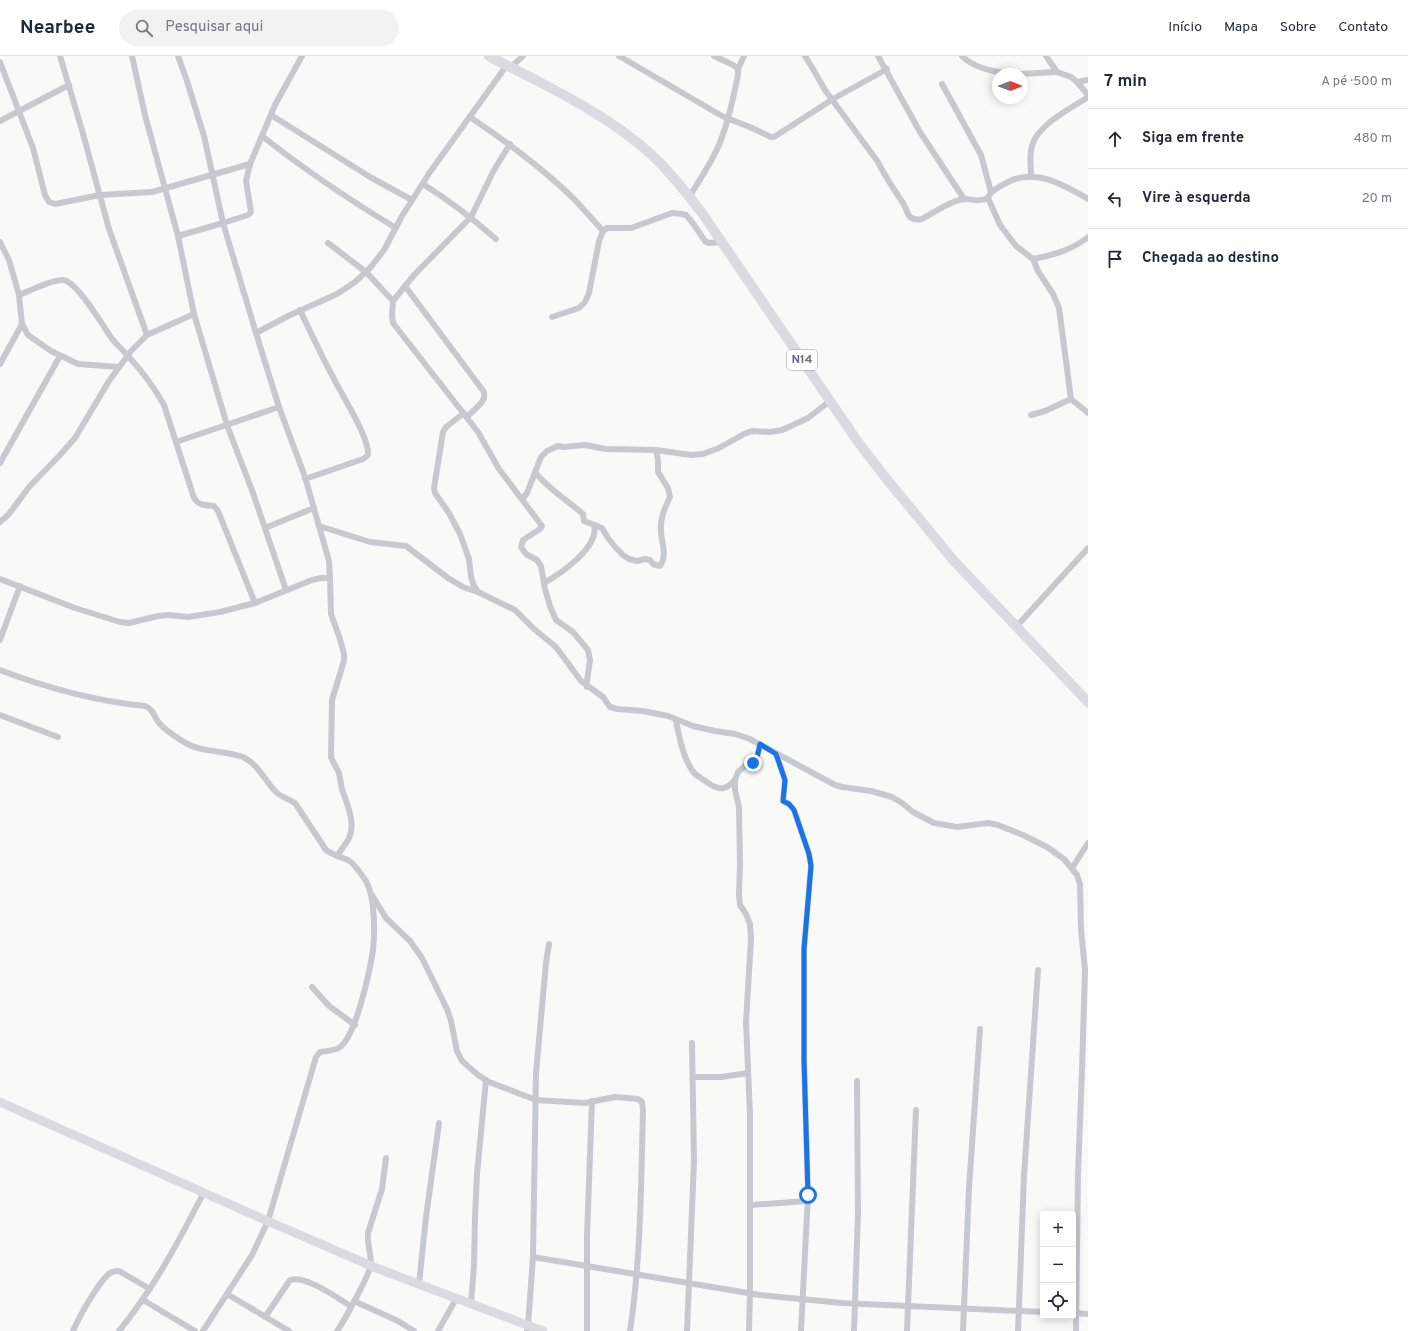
<!DOCTYPE html>
<html lang="pt">
<meta charset="utf-8">
<style>
:root{--surface:#fff;--page:#f2f2f3;--text:#1f2937;--muted:#747a83;--line:#e0e1e3}
body{margin:0;font-family:Overpass,sans-serif;background:var(--page);color:var(--text)}
.controls{position:absolute;right:12px;bottom:12px;display:grid;overflow:hidden;border-radius:4px;box-shadow:0 2px 10px #0003}
.controls button{width:36px;height:36px;display:grid;place-items:center;padding:0;border:0;border-bottom:1px solid var(--line);background:var(--surface);color:var(--text);font:20px sans-serif}
.compass{position:absolute;left:992px;top:12px;width:36px;height:36px;border-radius:50%;background:var(--surface);box-shadow:0 2px 10px #0003;rotate:90deg}
.stop{position:absolute;width:12px;height:12px;margin:-9px;border:3px solid #1a73e8;border-radius:50%;background:#fff}
.stop.end{background:#1a73e8;border-color:#fff;box-shadow:0 1px 4px #0008}
.list{margin:0;padding:0;list-style:none}
h2{display:flex;justify-content:space-between;align-items:center;height:52px;margin:0;padding:0 16px;font-size:17px}
h2 small{font-size:13px;font-weight:400;color:var(--muted)}
.list li{display:grid;grid-template-columns:26px 1fr auto;gap:12px;align-items:center;box-sizing:border-box;height:60px;padding:0 16px;border-top:1px solid var(--line)}
.list b{display:block;font-size:15px;white-space:nowrap}
.list em{font-size:13px;font-style:normal;color:var(--muted)}
.icon{flex:none;width:22px;height:22px;fill:none;stroke:currentColor;stroke-width:2;stroke-linecap:round;stroke-linejoin:round}
.map{position:relative;flex:none;width:1088px;height:1275px;overflow:hidden}
header{display:flex;align-items:center;gap:24px;box-sizing:border-box;height:56px;padding:0 20px;background:var(--surface);border-bottom:1px solid var(--line)}
header strong{font-size:19px}
nav{display:flex;gap:22px;margin-inline-start:auto;font-size:14px}
.search{width:280px;height:36px;background:var(--page);display:flex;align-items:center;gap:10px;box-sizing:border-box;padding:0 14px;border-radius:22px;color:var(--muted);font-size:15px}
main{display:flex}
aside{flex:1;background:var(--surface)}
.map>svg:first-child{display:block}
.lines{fill:none;stroke-linecap:round;stroke-linejoin:round}
.minor{stroke:#c8c9cf;stroke-width:6}
.secondary{stroke:#dadbe1;stroke-width:9}
.primary{stroke:#dadbe1;stroke-width:10}
.route{stroke:#1a73e8;stroke-width:5}
.labels{text-anchor:middle;dominant-baseline:central;stroke-width:4;stroke-linejoin:round;paint-order:stroke}
.shield{fill:#fff;stroke:#9799ab;stroke-width:1}
.shield-label{font-size:12px;font-weight:bold;fill:#6a6d87}
</style>
<header>
<strong>Nearbee</strong>
<div class="search"><svg class="icon" aria-label="search" viewBox="0 0 24 24"><circle cx="10" cy="10" r="6"/><path d="M15 15l6 6"/></svg>Pesquisar aqui</div>
<nav><a>Início</a><a>Mapa</a><a>Sobre</a><a>Contato</a></nav>
</header>
<main>
<div class="map">
<svg width="1088" height="1275" viewBox="0 0 1088 1275">
<rect width="100%" height="100%" fill="#f9faf8"/>
<g class="lines">
<g class="minor">
<path d="M60,0L82,74L109,173L147,279"/>
<path d="M132,0L145,59L178,180"/>
<path d="M178,0L187,25L204,80L223,167L256,277L279,351L305,421L329,505L330,522L331,558L340,583L344,598V605L332,644L331,701C333,707 336,710 338,715C341,721 340,727 342,733C347,748 356,767 349,782C346,788 341,794 337,800"/>
<path d="M619,0L722,60L752,72L771,81H774L833,43L887,13"/>
<path d="M805,0L813,13L825,34L878,106C885,121 894,133 903,147C906,151 907,158 910,161C914,164 918,164 922,163C933,157 952,144 964,143C971,143 979,146 986,143C989,141 989,139 992,136C996,132 1003,129 1008,126C1035,112 1064,129 1088,143"/>
<path d="M878,0L920,76L964,143"/>
<path d="M962,0C972,11 995,16 1010,18"/>
<path d="M1046,0L1057,16L1071,21L1077,26L1088,39"/>
<path d="M0,6L33,92L45,139L49,146L55,148L100,139L152,136L250,108"/>
<path d="M511,11L523,0"/>
<path d="M738,13L744,0"/>
<path d="M1020,18L1057,16"/>
<path d="M1077,26L1088,24"/>
<path d="M942,28L981,99L991,136"/>
<path d="M271,59L370,121L412,144"/>
<path d="M470,61C507,86 544,113 576,145C585,155 594,165 603,175"/>
<path d="M0,65L69,29"/>
<path d="M262,80C305,114 348,143 396,172"/>
<path d="M510,88L494,114L471,161L414,219L393,245L392,260L393,267L478,376L499,413L542,470L540,473L523,484L521,491L526,498L537,504L541,510L545,533L550,550L556,564L573,576L588,594L590,604L587,625V631"/>
<path d="M1031,121C1031,111 1029,99 1032,90C1037,69 1071,52 1088,41"/>
<path d="M423,128C450,145 472,162 496,183"/>
<path d="M689,141C700,124 711,107 719,89C728,67 733,43 738,19V13L733,9L714,0"/>
<path d="M988,142L1000,169L1016,190L1033,203L1038,215L1053,238L1059,252L1071,343L1088,357"/>
<path d="M0,186L9,204L19,239L22,268L28,279L51,295L78,308L119,311"/>
<path d="M328,187L366,216L393,245"/>
<path d="M1033,203C1053,199 1072,194 1088,181"/>
<path d="M405,230L484,336C487,346 473,354 467,361"/>
<path d="M19,239C30,235 52,223 63,224C77,225 104,272 113,284C118,290 123,294 128,300C142,315 154,331 164,349L194,442C199,450 206,449 214,450L218,455L255,547"/>
<path d="M300,254C311,277 321,299 333,321C341,338 370,382 368,399L363,403L305,423"/>
<path d="M194,258L227,369L253,437L286,534"/>
<path d="M552,261L579,252L585,246L589,237L599,185L603,175L607,172H631L672,157L682,158L686,159L692,166L705,185L709,187L722,186"/>
<path d="M256,277L288,260L337,238L355,226L370,212L384,194L402,160L430,116L507,9"/>
<path d="M0,308L22,268"/>
<path d="M464,357L446,371L443,376L434,432L435,437L449,457L460,478L469,503L471,521L474,530L478,536"/>
<path d="M1031,359L1045,355L1071,343"/>
<path d="M176,386L279,351"/>
<path d="M0,407L60,300"/>
<path d="M535,416C547,432 567,444 583,458L584,465L602,472L608,482L616,492L623,499L629,503L637,505L645,503L650,504L653,508L660,510C669,498 659,483 661,469C661,460 666,449 670,441L668,432L658,416V404L656,394"/>
<path d="M522,443L527,437L541,401L547,395L558,390L564,391L585,389L606,393L656,394L691,399L703,398L719,392L744,378L752,375L770,376L782,374L808,362L830,345"/>
<path d="M0,466L9,458L29,431L59,400L75,382L109,325L131,295L147,279L194,258L178,180L223,167L248,159L251,156L246,125L250,108L275,49L302,0"/>
<path d="M319,470L370,486L406,490L448,522L463,531L478,536L515,554L534,573L556,591L581,625L603,641L610,651L617,653L643,655L668,660L693,670L715,675L735,678L750,683L835,729L842,731L871,735L892,741L902,747L913,756L934,767L957,771L980,768L989,767L998,769L1023,779L1047,791L1064,803L1077,819L1080,828L1081,873L1085,914L1082,1014L1078,1118L1076,1275"/>
<path d="M265,472L314,452"/>
<path d="M0,523L75,552L120,566L129,567L158,560L169,559L188,561L220,556L255,547L312,524L321,522H330"/>
<path d="M544,527C560,518 600,491 594,469"/>
<path d="M1016,571L1088,492"/>
<path d="M0,584L20,530"/>
<path d="M0,614C47,632 95,645 145,650C154,653 154,662 160,668C166,675 176,681 184,686C201,697 224,694 243,701C258,708 265,725 276,736C281,741 289,743 295,747L326,794C333,799 340,801 348,804C355,808 361,818 366,825C375,841 375,876 373,894C370,914 356,980 340,991C335,995 326,995 320,996L316,1001L268,1165L252,1199L203,1275"/>
<path d="M0,659L58,681"/>
<path d="M676,665C679,680 684,706 695,718C699,721 704,724 708,727C720,735 726,734 735,724"/>
<path d="M776,698L785,724L783,745L789,748L794,754L809,798L811,810L804,893V1004L808,1139L801,1275"/>
<path d="M1072,812L1088,787"/>
<path d="M372,839L386,862L410,885L422,902L447,953L451,965L457,995L462,1005L478,1019L489,1026L536,1044L585,1047L615,1041L638,1043L642,1046L643,1054C641,1128 641,1202 630,1275"/>
<path d="M312,931L329,950L355,969"/>
<path d="M693,1021H721L748,1017"/>
<path d="M750,1149L807,1145"/>
<path d="M533,1201L760,1239L842,1247L1043,1256"/>
<path d="M419,1228L426,1161L439,1067"/>
<path d="M227,1238L289,1275"/>
<path d="M143,1244L195,1275"/>
<path d="M354,1245L398,1265L414,1275"/>
<path d="M471,1248L474,1209L475,1161L477,1118L486,1024"/>
<path d="M1073,1257L1088,1258"/>
<path d="M265,1261L290,1224C306,1219 337,1242 351,1250"/>
<path d="M73,1275C79,1261 99,1225 110,1217C113,1215 116,1215 119,1215L150,1233"/>
<path d="M119,1275C154,1232 179,1185 204,1136"/>
<path d="M337,1275C343,1267 371,1216 371,1208C371,1198 367,1188 368,1177L382,1133L386,1102"/>
<path d="M438,1275L456,1243"/>
<path d="M527,1275L528,1270L533,1201L536,1017L546,907L549,888"/>
<path d="M587,1275V1180L592,1045"/>
<path d="M687,1275L694,1105L692,987"/>
<path d="M749,1275L750,1238V1059L746,966L751,883L750,868L746,858L740,849L739,839L740,808L739,751L735,734V724L738,716L745,710L753,707L757,702L760,688"/>
<path d="M854,1275L858,1157L857,1025"/>
<path d="M907,1275L916,1054"/>
<path d="M963,1275L969,1132L980,973"/>
<path d="M1018,1275L1024,1120L1038,914"/>
</g>
<path class="secondary" d="M0,1046L263,1163L376,1212L543,1275"/>
<path class="primary" d="M489,0C546,30 607,57 654,101C672,118 687,138 702,157L858,386L885,421L954,505L1088,646"/>
</g>
<g class="lines">
<path class="route" d="M753,707L757,702L760,688L776,698L785,724L783,745L789,748L794,754L809,798L811,810L804,893V1004L808,1139"/>
</g>
<g class="labels">
<rect class="shield" x="787" y="294" width="30" height="20" rx="3"/>
<g class="shield-label">
<text x="802" y="304">N14</text>
</g>
</g>
</svg>
<div class="controls">
<button>+</button>
<button>−</button>
<button><svg class="icon" aria-label="locate" viewBox="0 0 24 24"><circle cx="12" cy="12" r="6"/><path d="M12 2v4M12 18v4M2 12h4M18 12h4"/></svg></button>
</div>
<svg class="compass" viewBox="-18 -18 36 36"><path d="M0-13l5 13h-10z" fill="#e53935"/><path d="M0 13l5-13h-10z" fill="#747a83"/></svg>
<div class="stop" style="left:808px;top:1139px"></div>
<div class="stop end" style="left:753px;top:707px"></div>
</div>
<aside>
<h2>7 min<small>A pé · 500 m</small></h2>
<ul class="list">
<li><svg class="icon" aria-label="ahead" viewBox="0 0 24 24"><path d="M12 20V5M6 11l6-6 6 6"/></svg><div><b>Siga em frente</b></div><em>480 m</em></li>
<li><svg class="icon" aria-label="left" viewBox="0 0 24 24"><path d="M17 20v-9H6M10 6l-5 5 5 5"/></svg><div><b>Vire à esquerda</b></div><em>20 m</em></li>
<li><svg class="icon" aria-label="arrive" viewBox="0 0 24 24"><path d="M6 21V4h12l-3 4 3 4H6"/></svg><div><b>Chegada ao destino</b></div></li>
</ul>
</aside>
</main>
